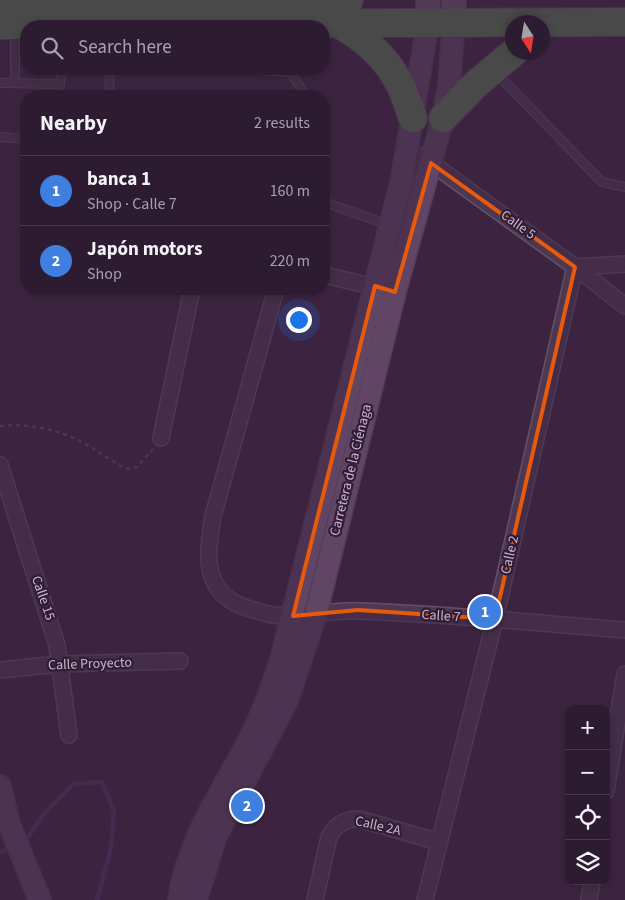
<!DOCTYPE html>
<meta charset="utf-8">
<style>
:root{--surface:#2d1b31;--page:#352439;--text:#f1f3f6;--muted:#a7a1ab;--line:#48394d;--accent:#ec88fd}
body{margin:0;font-family:"Source Sans 3",sans-serif;background:var(--page);color:var(--text)}
.controls{position:absolute;right:15px;bottom:15px;display:grid;overflow:hidden;border-radius:10px;box-shadow:0 2px 8px #0003}
.controls button{width:45px;height:45px;display:grid;place-items:center;padding:0;border:0;border-bottom:1px solid var(--line);background:var(--surface);color:var(--text);font:25px sans-serif}
.compass{position:absolute;left:505px;top:15px;width:45px;height:45px;border-radius:50%;background:var(--surface);box-shadow:0 2px 8px #0003;rotate:168deg}
.you{position:absolute;left:298px;top:319px;width:18px;height:18px;margin:-12px;border:4px solid #fff;border-radius:50%;background:#1a73e8;box-shadow:0 0 0 8px #1a73e833}
.badge{display:grid;place-items:center;width:32px;height:32px;border-radius:50%;background:var(--accent);color:#fff;font-size:16px;font-weight:700}
.pin{position:absolute;translate:-50% -50%;border:2px solid #fff;box-shadow:0 1px 5px #0006}
.list{margin:0;padding:0;list-style:none}
h2{display:flex;justify-content:space-between;align-items:center;height:65px;margin:0;padding:0 20px;font-size:21px}
h2 small{font-size:16px;font-weight:400;color:var(--muted)}
.list li{display:grid;grid-template-columns:32px 1fr auto;gap:15px;align-items:center;box-sizing:border-box;height:70px;padding:0 20px;border-top:1px solid var(--line)}
.list b{display:block;font-size:19px;white-space:nowrap}
.list p{margin:0;font-size:16px;white-space:nowrap;color:var(--muted)}
.list em{font-size:16px;font-style:normal;color:var(--muted)}
.icon{flex:none;width:28px;height:28px;fill:none;stroke:currentColor;stroke-width:2;stroke-linecap:round;stroke-linejoin:round}
.map{position:relative;flex:none;width:625px;height:900px;overflow:hidden}
.search{position:absolute;background:var(--surface);box-shadow:0 2px 8px #0003;left:20px;top:20px;width:310px;height:55px;display:flex;align-items:center;gap:12px;box-sizing:border-box;padding:0 18px;border-radius:20px;color:var(--muted);font-size:19px}
.panel{position:absolute;background:var(--surface);box-shadow:0 2px 8px #0003;left:20px;top:90px;width:310px;height:205px;border-radius:20px}
.map>svg:first-child{display:block}
.lines{fill:none;stroke-linecap:round;stroke-linejoin:round}
.stream{stroke:#562e5e;stroke-width:4.5}
.lane-casing{stroke:#655068;stroke-width:10}
.street-casing{stroke:#655068;stroke-width:18}
.secondary-casing{stroke:#533f57;stroke-width:24}
.primary-casing{stroke:#533f57;stroke-width:26}
.highway-casing{stroke:#554058;stroke-width:30}
.path{stroke:#5a506a;stroke-width:2.5;stroke-dasharray:4 4;stroke-linecap:butt}
.lane{stroke:#4d3851;stroke-width:8}
.street{stroke:#4d3851;stroke-width:15}
.secondary{stroke:#604664;stroke-width:21}
.primary{stroke:#6c5671;stroke-width:24}
.highway{stroke:#5a7755;stroke-width:28}
.marked{fill:none;stroke:#e8590c;stroke-width:4;stroke-linejoin:round}
.labels{text-anchor:middle;dominant-baseline:central;stroke-width:4.5;stroke-linejoin:round;paint-order:stroke}
.street-label{font-size:14px;fill:#c8b5cb;stroke:#321d36}
</style>
<div class="map">
<svg width="625" height="900" viewBox="0 0 625 900">
<rect width="100%" height="100%" fill="#3c2441"/>
<g class="lines">
<g class="stream">
<path d="M21,841L28,837L46,811L73,784L102,782L114,811L111,848L97,900"/>
<path d="M0,852L12,846"/>
</g>
<g class="lane-casing">
<g id="lane">
<path d="M242,69L290,72L306,96"/>
<path d="M496,73L602,182L625,187"/>
<path d="M0,83L59,84"/>
<path d="M15,83V30"/>
<path d="M58,96L62,69"/>
<path d="M109,96L110,71L113,69"/>
<path d="M0,137L26,139"/>
<path d="M324,202L389,225"/>
</g>
</g>
<g class="street-casing">
<g id="street">
<path d="M407,149L431,163L575,267L625,306"/>
<path d="M324,275L384,289"/>
<path d="M276,289L213,516C208,545 202,581 230,600C242,608 259,612 273,615C302,619 331,609 360,611C448,614 537,623 625,630"/>
<path d="M161,438L192,289"/>
<path d="M0,465L57,645L69,735"/>
<path d="M0,670L59,664L180,661"/>
<path d="M606,791L625,674"/>
<path d="M315,900L329,837C336,824 345,819 359,819L439,842"/>
<path d="M425,900L495,619L575,267L625,264"/>
<path d="M589,900L592,881"/>
</g>
</g>
<g class="secondary-casing">
<g id="secondary">
<path d="M0,786L9,824L40,900"/>
<path d="M179,900C187,840 223,791 250,738C263,712 273,685 282,656L402,178L428,23"/>
<path d="M196,900L216,836L287,701L316,614L395,292L443,118L449,85L454,22"/>
</g>
</g>
<g class="primary-casing">
<g id="primary">
<path d="M454,22V0"/>
<path d="M428,23V0"/>
</g>
</g>
<g class="highway-casing">
<g id="highway">
<path d="M0,6L349,0"/>
<path d="M335,22C360,35 383,54 397,79C404,90 408,106 413,118"/>
<path d="M0,25L625,22"/>
<path d="M443,118L475,85L514,52"/>
</g>
</g>
<path class="path" d="M0,426C27,423 56,429 80,441C96,449 110,461 127,469L137,467L153,449"/>
<use href="#lane" class="lane"/>
<use href="#street" class="street"/>
<use href="#secondary" class="secondary"/>
<use href="#primary" class="primary"/>
<use href="#highway" class="highway"/>
</g>
<path d="M0 0H625V900H0ZM431,163L575,267L495,619L358,610L293,616L375,286L395,292Z" fill="#3c2441" fill-opacity=".55" fill-rule="evenodd"/>
<path class="marked" d="M431,163L575,267L495,619L358,610L293,616L375,286L395,292Z"/>
<g class="labels">
<g class="street-label">
<text transform="translate(518 225) rotate(36)">Calle 5</text>
<text transform="translate(351 470) rotate(-76)">Carretera de la Ciénaga</text>
<text transform="translate(510 555) rotate(-77)">Calle 2</text>
<text transform="translate(43 598) rotate(71)">Calle 15</text>
<text transform="translate(441 616) rotate(4)">Calle 7</text>
<text transform="translate(90 664) rotate(-2)">Calle Proyecto</text>
<text transform="translate(378 826) rotate(13)">Calle 2A</text>
</g>
</g>
</svg>
<div class="controls">
<button>+</button>
<button>−</button>
<button><svg class="icon" aria-label="locate" viewBox="0 0 24 24"><circle cx="12" cy="12" r="6"/><path d="M12 2v4M12 18v4M2 12h4M18 12h4"/></svg></button>
<button><svg class="icon" aria-label="layers" viewBox="0 0 24 24"><path d="M12 4l9 5-9 5-9-5zM3 14l9 5 9-5"/></svg></button>
</div>
<svg class="compass" viewBox="-18 -18 36 36"><path d="M0-13l5 13h-10z" fill="#e53935"/><path d="M0 13l5-13h-10z" fill="#a7a1ab"/></svg>
<div class="you"></div>
<div class="pin badge" style="left:485px;top:612px;background:#3f7fe0">1</div>
<div class="pin badge" style="left:247px;top:806px;background:#3f7fe0">2</div>
<div class="search"><svg class="icon" aria-label="search" viewBox="0 0 24 24"><circle cx="10" cy="10" r="6"/><path d="M15 15l6 6"/></svg>Search here</div>
<section class="panel">
<h2>Nearby<small>2 results</small></h2>
<ul class="list">
<li><span class="badge" style="background:#3f7fe0">1</span><div><b>banca 1</b><p>Shop · Calle 7</p></div><em>160 m</em></li>
<li><span class="badge" style="background:#3f7fe0">2</span><div><b>Japón motors</b><p>Shop</p></div><em>220 m</em></li>
</ul>
</section>
</div>
